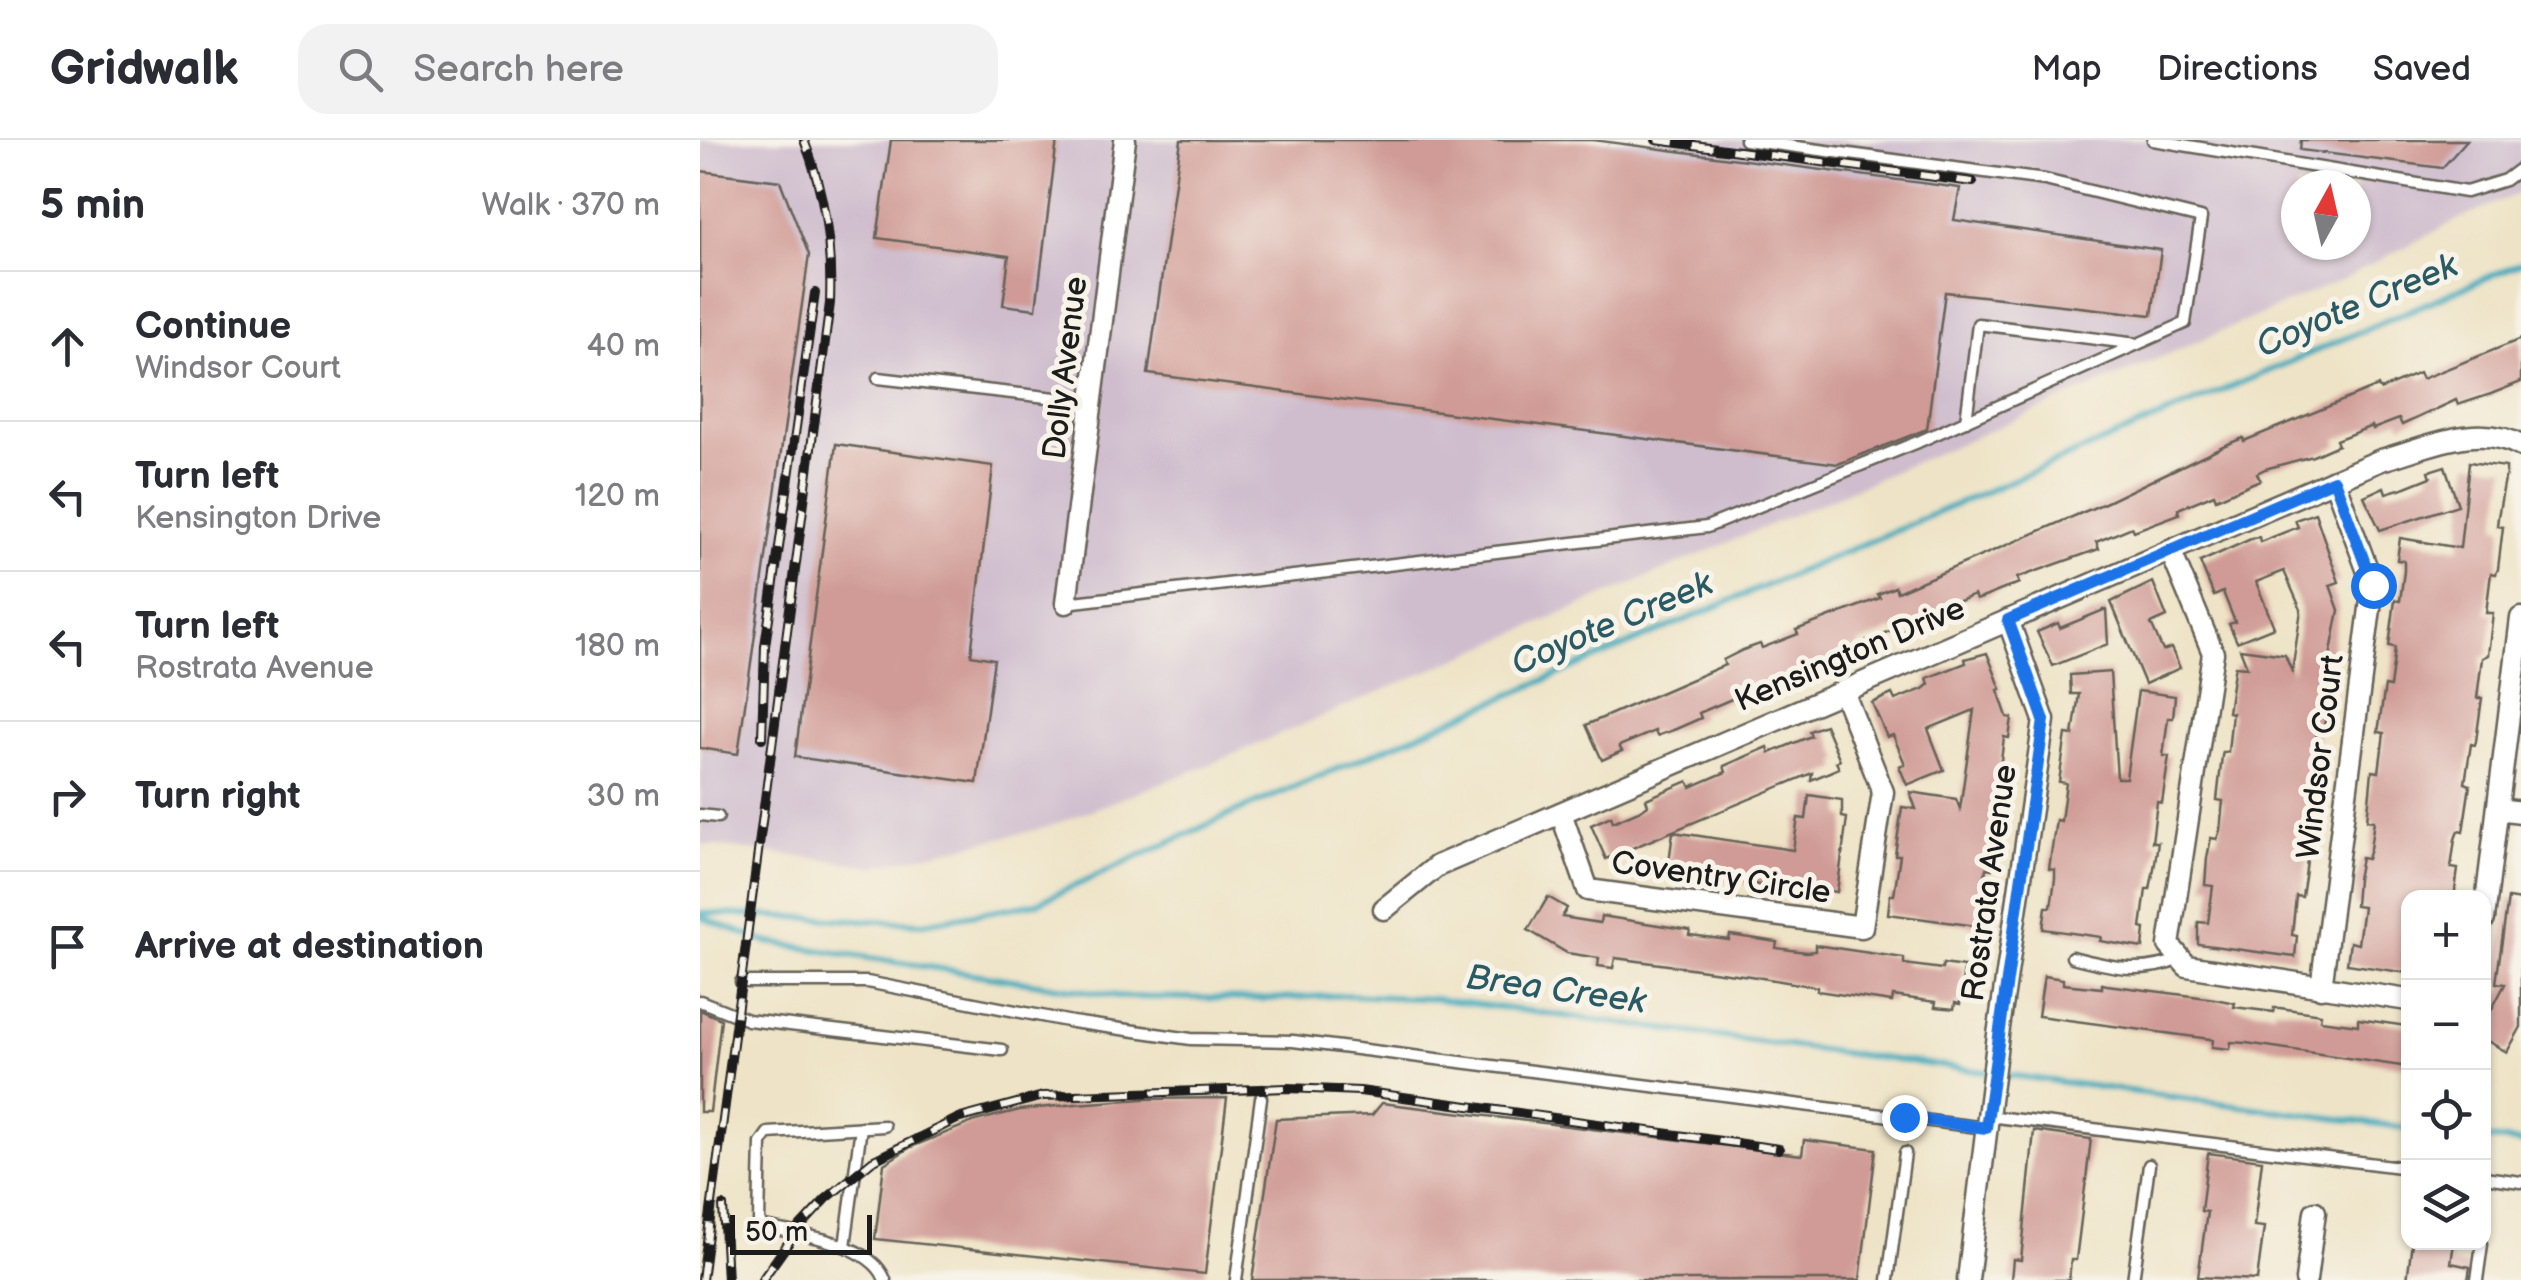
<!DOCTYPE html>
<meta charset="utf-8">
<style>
:root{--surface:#fff;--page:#f2f2f3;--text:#2b2b33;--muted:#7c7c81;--line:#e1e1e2}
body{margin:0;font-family:"Balsamiq Sans",sans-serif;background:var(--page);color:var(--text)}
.controls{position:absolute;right:30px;bottom:30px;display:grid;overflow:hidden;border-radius:20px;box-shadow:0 2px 8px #0004}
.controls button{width:90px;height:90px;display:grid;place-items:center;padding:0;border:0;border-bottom:2px solid var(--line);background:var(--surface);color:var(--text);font:50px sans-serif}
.compass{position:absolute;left:1581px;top:30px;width:90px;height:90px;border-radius:50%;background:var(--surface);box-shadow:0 2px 8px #0004;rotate:8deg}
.scale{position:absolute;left:30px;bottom:25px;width:142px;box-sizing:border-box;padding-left:10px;border:5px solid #1c1c1c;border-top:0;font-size:28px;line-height:35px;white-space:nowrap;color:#1c1c1c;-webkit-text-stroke:8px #f7f3e8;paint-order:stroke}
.stop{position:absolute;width:30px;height:30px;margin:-22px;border:8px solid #1a73e8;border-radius:50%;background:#fff}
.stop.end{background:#1a73e8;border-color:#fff;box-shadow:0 2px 10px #0008}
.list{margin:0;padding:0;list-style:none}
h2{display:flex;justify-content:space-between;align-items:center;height:130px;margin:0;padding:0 40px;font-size:42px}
h2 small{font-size:32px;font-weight:400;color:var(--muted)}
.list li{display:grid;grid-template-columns:65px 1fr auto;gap:30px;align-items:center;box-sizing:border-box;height:150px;padding:0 40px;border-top:2px solid var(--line)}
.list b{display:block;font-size:38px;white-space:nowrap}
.list p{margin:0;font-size:32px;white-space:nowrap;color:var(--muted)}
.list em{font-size:32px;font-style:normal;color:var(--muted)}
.icon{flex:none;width:55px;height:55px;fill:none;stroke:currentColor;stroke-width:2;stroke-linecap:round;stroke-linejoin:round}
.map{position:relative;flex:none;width:1821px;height:1140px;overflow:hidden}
header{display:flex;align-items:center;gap:60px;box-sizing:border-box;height:140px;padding:0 50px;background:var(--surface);border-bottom:2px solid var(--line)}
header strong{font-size:48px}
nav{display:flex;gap:55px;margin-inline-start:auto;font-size:35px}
.search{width:700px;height:90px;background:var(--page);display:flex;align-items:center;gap:25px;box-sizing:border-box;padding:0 35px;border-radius:30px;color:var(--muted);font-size:38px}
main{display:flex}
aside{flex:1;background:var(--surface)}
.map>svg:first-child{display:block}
.industrial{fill:#cfbdce;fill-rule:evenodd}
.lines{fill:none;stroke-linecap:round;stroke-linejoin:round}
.stream{stroke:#3ca9bb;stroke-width:6}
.building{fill:#d09b96}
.lane-casing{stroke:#666258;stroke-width:15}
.street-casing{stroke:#666258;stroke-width:25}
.lane{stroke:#fff;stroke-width:10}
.street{stroke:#fff;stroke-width:20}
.rail-casing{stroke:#1c1c1c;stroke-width:10}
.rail{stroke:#f7f3e8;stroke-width:6;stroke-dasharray:19;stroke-linecap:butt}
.route{stroke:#1a73e8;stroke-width:12}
.labels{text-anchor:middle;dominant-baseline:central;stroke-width:10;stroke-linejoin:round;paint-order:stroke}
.street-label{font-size:32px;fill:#1c1c1c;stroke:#f7f3e8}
.water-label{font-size:35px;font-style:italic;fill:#2a5b64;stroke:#f7f3e8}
</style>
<header>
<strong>Gridwalk</strong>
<div class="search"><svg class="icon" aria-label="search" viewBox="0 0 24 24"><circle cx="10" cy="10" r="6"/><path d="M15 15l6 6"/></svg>Search here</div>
<nav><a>Map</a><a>Directions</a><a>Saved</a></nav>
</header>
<main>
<aside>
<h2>5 min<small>Walk · 370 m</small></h2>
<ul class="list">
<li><svg class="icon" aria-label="ahead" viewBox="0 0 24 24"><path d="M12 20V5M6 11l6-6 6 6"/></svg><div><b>Continue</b><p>Windsor Court</p></div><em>40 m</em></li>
<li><svg class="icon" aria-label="left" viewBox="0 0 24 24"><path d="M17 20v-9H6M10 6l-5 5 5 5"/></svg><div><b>Turn left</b><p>Kensington Drive</p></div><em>120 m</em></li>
<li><svg class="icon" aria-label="left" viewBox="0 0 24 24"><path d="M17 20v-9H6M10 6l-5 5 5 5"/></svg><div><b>Turn left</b><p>Rostrata Avenue</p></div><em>180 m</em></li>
<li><svg class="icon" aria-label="right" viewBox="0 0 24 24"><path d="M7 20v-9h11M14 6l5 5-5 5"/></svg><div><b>Turn right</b></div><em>30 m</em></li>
<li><svg class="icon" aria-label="arrive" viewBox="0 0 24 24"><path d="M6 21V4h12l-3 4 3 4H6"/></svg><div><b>Arrive at destination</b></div></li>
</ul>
</aside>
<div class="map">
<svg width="1821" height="1140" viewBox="0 0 1821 1140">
<rect width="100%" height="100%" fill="#f7f3e8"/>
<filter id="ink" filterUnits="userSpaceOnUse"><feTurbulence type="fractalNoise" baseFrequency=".01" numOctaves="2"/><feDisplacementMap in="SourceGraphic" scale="20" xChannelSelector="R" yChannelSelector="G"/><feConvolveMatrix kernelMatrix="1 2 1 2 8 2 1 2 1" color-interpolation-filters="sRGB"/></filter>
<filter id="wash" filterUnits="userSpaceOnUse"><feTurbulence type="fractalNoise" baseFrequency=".0048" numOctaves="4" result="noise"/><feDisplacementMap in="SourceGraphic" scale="40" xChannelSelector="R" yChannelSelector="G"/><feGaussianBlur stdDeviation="2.25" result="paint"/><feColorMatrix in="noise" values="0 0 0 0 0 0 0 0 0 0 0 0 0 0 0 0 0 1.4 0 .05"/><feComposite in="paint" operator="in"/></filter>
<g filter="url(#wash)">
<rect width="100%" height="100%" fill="#eee3c6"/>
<path class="industrial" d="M0,0H1821V52L1763,77L1641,140L511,624L345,688L175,726L0,704ZM1596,45H1656V105H1596Z"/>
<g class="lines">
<g class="stream">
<path d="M0,773L224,783L337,763L522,678L1821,123"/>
<path d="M0,777L66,802L424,857L566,859L648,855L736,859L1708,988"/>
<path d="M1784,998L1821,1003"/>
</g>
</g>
<g id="blocks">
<g class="building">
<path d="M191,0H357L336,169L303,165L309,116L177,98Z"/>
<path d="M481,0H893L1260,48L1254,80L1461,110L1452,175L1245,152L1227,289L1138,324L448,234Z"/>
<path d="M1601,0H1767L1742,28L1600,10Z"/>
<path d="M0,31L80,41L109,115L38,614L0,608Z"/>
<path d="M1821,199V242L1791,254L1758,265L1756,260L1702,285L1699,279L1673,289L1672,286L1636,300L1638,305L1613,316L1565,329L1557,333L1560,340L1534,351L1516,359L1514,354L1478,369L1479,374L1434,391L1432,387L1396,402L1399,409L1317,438L1319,443L1282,458L1276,460L1274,455L1238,469L1241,475L1201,492L1196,493L1194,489L1178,496L1157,505L1160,511L1117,529L1116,525L1078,541L1080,545L1036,563L1034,558L999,573L1001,578L976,589L957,596L955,591L919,606L922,611L902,620L886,585L1020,527L1025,525L1023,520L1043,510L1060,504L1062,508L1098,494L1096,490L1180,458L1178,454L1195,447L1197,452L1407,362L1523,306L1543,298L1544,301L1678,246L1680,250L1719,233L1722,239Z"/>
<path d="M136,304L293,326L271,515L294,519L277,643L95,617Z"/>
<path d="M1769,322L1806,327V333L1798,377L1797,386L1803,387L1798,429L1796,434L1791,433L1786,473H1793L1788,515L1782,518L1777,558H1782L1776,601L1775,605L1771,604L1765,643L1770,645L1763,692L1758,691L1755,699L1751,728L1758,729L1754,758H1708V833L1647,824L1650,802L1658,804L1663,767L1655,766L1657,739L1661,718L1667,719L1670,709L1674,681L1667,680L1670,652L1672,631L1679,632L1684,593L1678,592L1685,546L1690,547L1694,517L1695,507L1689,506L1695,460L1700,461L1704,431V421L1697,420L1700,398L1760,408Z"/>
<path d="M1745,326L1758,365L1680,390L1664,356L1684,347L1686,353L1706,347L1731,337L1729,331Z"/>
<path d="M1615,373L1639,442L1630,445L1639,470L1626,538L1631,539L1625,580L1624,587L1618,586L1614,615L1615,623L1621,624L1615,670L1607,672L1603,710L1608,711L1605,737L1602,757L1596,756L1592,795L1597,796L1595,817L1498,804V782L1508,783L1513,746L1505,745L1507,718L1511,698L1517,699L1520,690L1523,661L1517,660L1522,616L1523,612H1528L1532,573L1528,572L1534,531L1535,526L1547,527L1540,509L1585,515L1592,532L1601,470L1584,431L1556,442L1574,487L1537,502L1529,484L1535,482L1523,452L1514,456L1500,422L1553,398L1559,397L1560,402L1598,387L1595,380Z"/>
<path d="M1453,442L1467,477L1451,484L1463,511L1471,508L1480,528L1445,544L1411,462Z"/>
<path d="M1406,469L1408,504L1353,526L1337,492L1358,483L1360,488Z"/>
<path d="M1287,513L1301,549L1298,550L1307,577L1312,578L1309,598L1304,597L1299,636L1305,637L1292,729L1286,728L1281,766L1287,767L1284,787L1188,774L1190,755H1194L1200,715H1195L1202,667L1216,669L1210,652L1256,659L1260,669L1274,570L1228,589L1244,630L1207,645L1199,626L1205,624L1193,595L1187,597L1172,563L1192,554L1195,560L1223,549L1229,544L1227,538L1266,523L1265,519Z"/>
<path d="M1410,532L1417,638H1426L1438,551L1475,556L1473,578H1468L1463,616H1469L1462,663L1457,662L1452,702H1458L1455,723L1450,749H1446L1441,788L1445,789L1443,808L1400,801L1401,797L1343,789L1346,767H1351L1355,739V730L1349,729L1356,680L1361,681L1366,643L1359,642L1366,594L1373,595L1379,554H1371L1370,535Z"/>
<path d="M1125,585L1140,620L1136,622L1139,628L1111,640L1112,633L906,719L891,685L911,676L913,682L941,670L948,665L946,659L988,641L991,647L1026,632L1024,626L1068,607L1070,613L1111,596L1109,591Z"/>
<path d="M1109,655L1142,660V677L1147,678L1137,752L1117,749V746L1078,740L1077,748L968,730L973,692L1093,710L1098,678L1106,679Z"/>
<path d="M848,757L867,768L862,777L900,783L901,776L990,790L989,795L998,796L1029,800L1030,795L1077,802L1076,808L1106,812L1115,811V805L1204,818V824L1242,829L1243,824L1264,827L1260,864L1255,863L1254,869L1235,867L1236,862L1193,856L1192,862L1117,851V847L1050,836L915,818L913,828L898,826L899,818L867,813L828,790Z"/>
<path d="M1808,758L1821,760V887L1807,912L1784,899V884L1805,844L1796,843Z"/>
<path d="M1344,836L1363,839V844L1402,848V844L1407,845L1515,859L1535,863L1534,867L1574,872V868H1580L1621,874L1620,880L1658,885V879L1707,886L1708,927L1546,903L1531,902L1530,909L1512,907L1513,900L1510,899L1338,876Z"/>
<path d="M0,870L21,879L10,972H0Z"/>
<path d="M527,958L505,1134L175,1099L184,1024L211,1007L275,981L320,970L376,964L443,959Z"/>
<path d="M682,963L1102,1015L1104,1000L1176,1009L1160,1140H552L576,979L672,975Z"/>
<path d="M1334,991L1391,999L1376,1120H1371L1369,1140H1311L1313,1119L1321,1120Z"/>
<path d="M1508,1013L1562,1020L1554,1086L1564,1087L1557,1140L1498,1137L1507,1072L1501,1071Z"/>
<path d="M1712,1102H1754L1751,1123L1770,1127L1768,1140H1707Z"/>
</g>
</g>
</g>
<g filter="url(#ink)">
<use href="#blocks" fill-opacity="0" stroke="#666258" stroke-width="2.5"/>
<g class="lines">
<g class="lane-casing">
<g id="lane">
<path d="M1453,0L1766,52L1805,40L1821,28"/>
<path d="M178,238L391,262"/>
<path d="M1266,281L1278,184L1437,204"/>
<path d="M366,463L1007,387L1218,302L1485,183L1501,78L1345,40L1045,0"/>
<path d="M0,675L18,677"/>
<path d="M1372,817C1411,827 1442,835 1480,819"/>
<path d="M41,842H167L372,882L491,899L593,901L1286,988"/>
<path d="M0,861L48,880L302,910"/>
<path d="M1288,976L1708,1028"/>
<path d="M184,986L68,993L61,1003L59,1081L63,1087C97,1093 172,1103 185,1140"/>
<path d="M1784,1037L1821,1042"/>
<path d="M145,1106L161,987"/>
<path d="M536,1140L561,958"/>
<path d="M1188,1140L1205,1013"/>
<path d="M1433,1140L1449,1025"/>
<path d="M1777,1140L1782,1104"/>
</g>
</g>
<g class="street-casing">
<g id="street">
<path d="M1471,412L1513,513L1469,805L1487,826L1708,860"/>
<path d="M366,463L425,0"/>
<path d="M1798,669L1821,672"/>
<path d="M861,673L888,750L1162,787L1183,652L1143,551"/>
<path d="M684,769L737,726L1681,320C1726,308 1777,281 1821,306"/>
<path d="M1784,779L1821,478"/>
<path d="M1621,848L1673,445L1634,340"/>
<path d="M1268,1140L1298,895L1344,580L1308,480"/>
<path d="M1606,1140L1615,1072"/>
</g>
</g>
<use href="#lane" class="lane"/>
<use href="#street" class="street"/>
<g class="rail-casing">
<g id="rail">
<path d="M956,0L1273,42"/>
<path d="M62,598L65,506L115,153"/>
<path d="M23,1066L27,1140"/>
<path d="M2,1140L130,163C132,105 125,54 104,0"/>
<path d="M62,1140L99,1088L126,1059L172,1021L257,979L343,956L588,948L660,951L1079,1009"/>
</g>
</g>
<use href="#rail" class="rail"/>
</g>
</g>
<g class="lines" filter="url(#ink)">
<path class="route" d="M1204,977L1286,988L1344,580L1308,480L1634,340L1673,445"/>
</g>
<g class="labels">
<g class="street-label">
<text transform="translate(366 228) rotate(-83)">Dolly Avenue</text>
<text transform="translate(1150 515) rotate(-23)">Kensington Drive</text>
<text transform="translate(1621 617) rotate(-83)">Windsor Court</text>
<text transform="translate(1021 738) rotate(8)">Coventry Circle</text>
<text transform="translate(1290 743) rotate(-82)">Rostrata Avenue</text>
</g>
<g class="water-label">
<text transform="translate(1657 166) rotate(-23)">Coyote Creek</text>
<text transform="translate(912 484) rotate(-23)">Coyote Creek</text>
<text transform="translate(856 850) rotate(8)">Brea Creek</text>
</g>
</g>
</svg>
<div class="controls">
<button>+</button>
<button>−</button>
<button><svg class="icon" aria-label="locate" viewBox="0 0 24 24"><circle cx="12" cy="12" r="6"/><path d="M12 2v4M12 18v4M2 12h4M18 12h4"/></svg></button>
<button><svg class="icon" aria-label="layers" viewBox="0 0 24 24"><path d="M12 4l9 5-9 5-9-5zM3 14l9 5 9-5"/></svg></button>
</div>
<svg class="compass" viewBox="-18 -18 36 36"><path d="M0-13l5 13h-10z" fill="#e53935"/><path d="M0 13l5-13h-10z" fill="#7c7c81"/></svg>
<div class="scale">50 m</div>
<div class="stop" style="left:1673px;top:445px"></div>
<div class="stop end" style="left:1204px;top:977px"></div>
</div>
</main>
